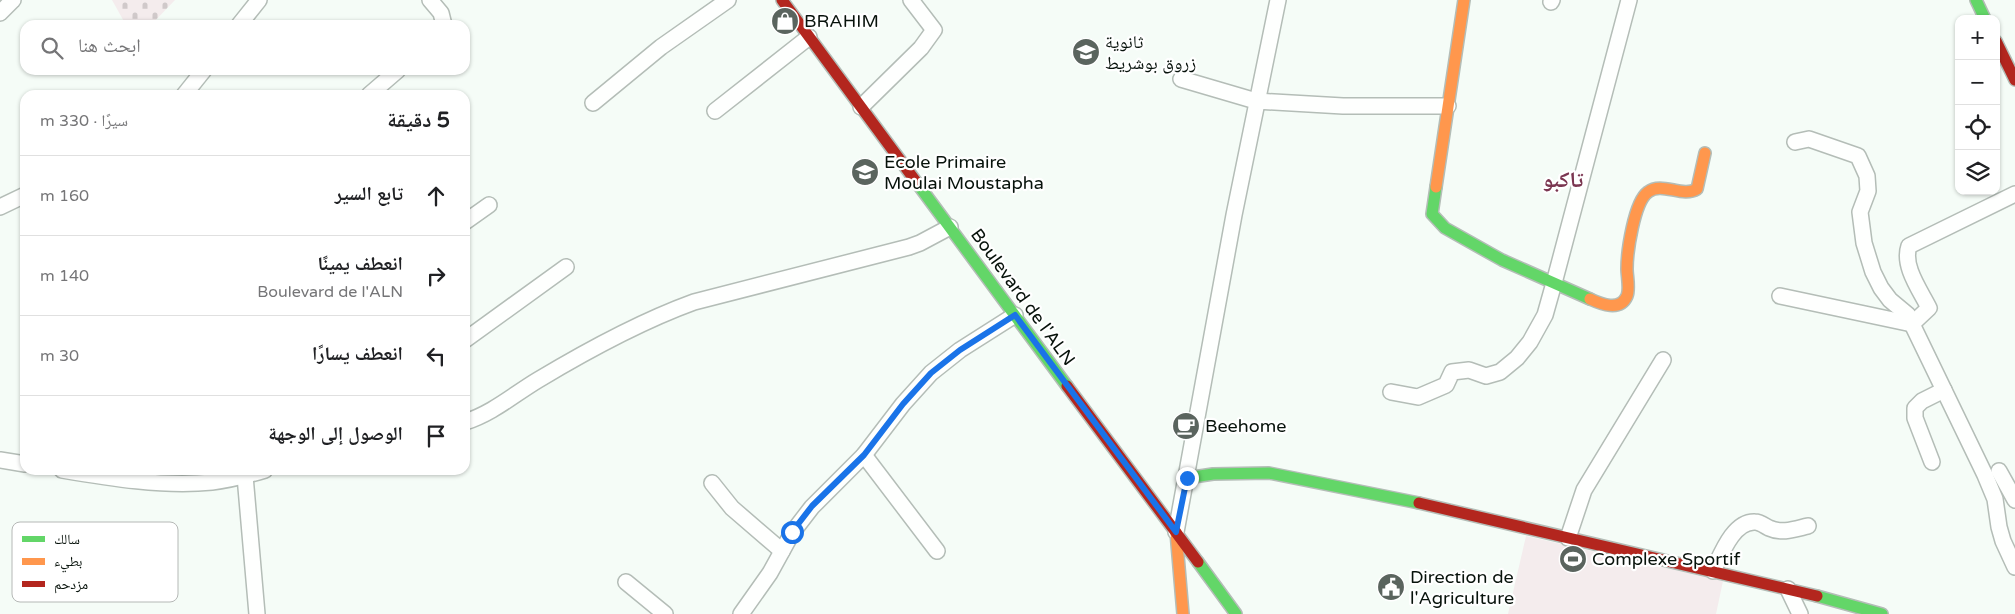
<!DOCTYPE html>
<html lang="ar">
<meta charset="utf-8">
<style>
:root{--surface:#fff;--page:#f2f2f2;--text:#202124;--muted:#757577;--line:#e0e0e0}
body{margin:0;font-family:"Varela Round","Noto Naskh Arabic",sans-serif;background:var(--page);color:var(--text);direction:rtl}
.controls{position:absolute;right:15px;top:15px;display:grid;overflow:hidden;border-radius:10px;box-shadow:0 1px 4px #0004}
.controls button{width:45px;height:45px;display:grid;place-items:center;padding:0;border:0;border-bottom:1px solid var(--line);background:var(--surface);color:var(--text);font:25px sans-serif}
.stop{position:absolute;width:15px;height:15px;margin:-11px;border:4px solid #1a73e8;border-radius:50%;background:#fff}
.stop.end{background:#1a73e8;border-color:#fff;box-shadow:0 1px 5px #0008}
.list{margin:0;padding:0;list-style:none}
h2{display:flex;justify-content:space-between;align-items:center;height:65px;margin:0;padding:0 20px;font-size:21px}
h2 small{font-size:16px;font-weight:400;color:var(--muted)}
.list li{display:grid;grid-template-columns:32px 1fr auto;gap:15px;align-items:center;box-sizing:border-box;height:80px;padding:0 20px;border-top:1px solid var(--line)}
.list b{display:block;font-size:19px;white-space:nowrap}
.list p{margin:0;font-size:16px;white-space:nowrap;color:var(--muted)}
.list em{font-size:16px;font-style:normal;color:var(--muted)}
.icon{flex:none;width:28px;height:28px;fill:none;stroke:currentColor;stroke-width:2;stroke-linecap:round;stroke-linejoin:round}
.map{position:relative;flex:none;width:2015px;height:614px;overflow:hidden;direction:ltr}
.search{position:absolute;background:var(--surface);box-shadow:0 1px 4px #0004;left:20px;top:20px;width:450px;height:55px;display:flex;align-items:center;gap:12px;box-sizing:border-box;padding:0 18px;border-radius:15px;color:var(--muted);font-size:19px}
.panel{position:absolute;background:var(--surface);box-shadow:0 1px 4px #0004;left:20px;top:90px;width:450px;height:385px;border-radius:15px;direction:rtl}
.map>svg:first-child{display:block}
.cemetery{fill:url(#cemetery-stones)}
.pitch{fill:#f4eced}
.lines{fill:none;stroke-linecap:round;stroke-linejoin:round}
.street-casing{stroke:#b4bdb7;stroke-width:18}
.fast-casing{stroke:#b4bdb7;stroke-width:14}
.slow-casing{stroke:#b4bdb7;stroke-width:14}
.jam-casing{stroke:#b4bdb7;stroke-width:14}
.street{stroke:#fefffe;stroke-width:15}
.fast{stroke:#63d668;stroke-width:11}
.slow{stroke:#ff974d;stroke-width:11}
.jam{stroke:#b3261e;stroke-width:11}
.route{stroke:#1a73e8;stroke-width:6}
.labels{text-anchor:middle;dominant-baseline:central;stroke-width:4.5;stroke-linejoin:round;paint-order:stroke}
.poi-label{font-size:18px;fill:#07120b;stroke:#fff;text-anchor:start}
.street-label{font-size:18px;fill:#07120b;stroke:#fff}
.district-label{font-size:22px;font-weight:bold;fill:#7b3651;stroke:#fff}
.key{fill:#fff;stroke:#b5b8b6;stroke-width:1}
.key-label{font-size:14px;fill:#07120b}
</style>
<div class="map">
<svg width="2015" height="614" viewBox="0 0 2015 614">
<defs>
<pattern id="cemetery-stones" width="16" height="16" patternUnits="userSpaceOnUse" patternTransform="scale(1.25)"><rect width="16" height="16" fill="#f4eced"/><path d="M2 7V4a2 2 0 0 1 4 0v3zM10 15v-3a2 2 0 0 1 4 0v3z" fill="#d0c9ca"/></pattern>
</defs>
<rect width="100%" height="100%" fill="#f5fcf7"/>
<path class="cemetery" d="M112,0H175L151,25H126Z"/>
<path class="pitch" d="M1526,536L1723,581L1716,614H1508Z"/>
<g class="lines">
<g class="street-casing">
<g id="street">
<path d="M430,0L441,13L444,25"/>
<path d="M1551,2L1552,0"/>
<path d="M0,13L13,0"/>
<path d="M239,25L259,0"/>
<path d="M1181,79L1256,101L1343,106H1448"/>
<path d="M184,95L204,70"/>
<path d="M369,95L398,70"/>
<path d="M593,103L661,47L728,0"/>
<path d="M861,107L921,48L934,30L911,0"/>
<path d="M715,111L809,37"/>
<path d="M1795,142L1809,139L1858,156L1867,176L1868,191L1860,212L1864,243L1873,272L1881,288L1890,300L1908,315L1912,324L1985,475L1995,499L1999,527L2003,541L2015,567"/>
<path d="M0,207L25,195"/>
<path d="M465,222L489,205"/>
<path d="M1780,296L1912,324L1929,308C1920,290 1902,266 1909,246L2015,194"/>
<path d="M465,340L566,267"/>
<path d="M1391,392L1418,397L1446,385L1452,372L1469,370L1486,376L1500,372L1517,358L1530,342L1545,315L1554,283L1629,0"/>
<path d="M465,422C493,413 513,395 538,380C588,350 639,322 694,302L909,247L920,243L950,227"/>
<path d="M864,455L937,551"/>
<path d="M0,460L25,464"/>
<path d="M1932,462L1915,418V408L1922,401L1944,390"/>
<path d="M62,470C109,478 164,487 212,482C230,480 248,475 265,470"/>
<path d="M1999,471L2015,500"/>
<path d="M245,476L257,614"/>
<path d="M712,483L732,508L782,551"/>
<path d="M1176,532L1234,215L1278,0"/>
<path d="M1568,538L1584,490L1663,360"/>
<path d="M1713,571C1721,555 1733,521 1755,522C1760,522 1765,526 1769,528C1782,534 1795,529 1808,526"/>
<path d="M626,582L665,614"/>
<path d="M1788,589L1800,614"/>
<path d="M741,614L770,573L792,533L812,507L864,455L903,404L931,373L960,350L1015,315"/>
</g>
</g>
<g class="fast-casing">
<g id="fast">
<path d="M1976,0L1985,19"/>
<path d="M917,183L1067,386"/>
<path d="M1436,187L1432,214L1445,228L1502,260L1590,299"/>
<path d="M1187,478L1213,474L1269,473L1419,503"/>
<path d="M1198,562L1236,614"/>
<path d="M1817,596L1882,614"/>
</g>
</g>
<g class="slow-casing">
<g id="slow">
<path d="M1436,187L1464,0"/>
<path d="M1590,299C1601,304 1620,312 1627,296C1630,289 1627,276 1627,269C1627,252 1634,202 1648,192C1662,181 1682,198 1697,189L1705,153"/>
<path d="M1176,532L1183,614"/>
</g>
</g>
<g class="jam-casing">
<g id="jam">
<path d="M782,0L917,183"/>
<path d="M1996,41L2015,80"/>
<path d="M1067,386L1198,562"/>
<path d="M1419,503L1817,596"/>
</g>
</g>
<use href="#street" class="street"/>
<use href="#fast" class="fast"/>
<use href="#slow" class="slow"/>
<use href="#jam" class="jam"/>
</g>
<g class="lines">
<path class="route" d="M792,532L812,506L864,455L903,404L931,373L960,350L1015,315L1176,532L1187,478"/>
</g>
<defs>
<g id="shop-disc" transform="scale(1.4375)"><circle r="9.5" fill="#5a645e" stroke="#fff"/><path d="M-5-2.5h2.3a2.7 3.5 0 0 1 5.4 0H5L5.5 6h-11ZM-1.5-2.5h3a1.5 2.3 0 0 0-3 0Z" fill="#fff"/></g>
<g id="school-disc" transform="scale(1.4375)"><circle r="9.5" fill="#5a645e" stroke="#fff"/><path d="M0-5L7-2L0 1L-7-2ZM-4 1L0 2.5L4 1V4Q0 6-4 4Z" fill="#fff"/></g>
<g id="cafe-disc" transform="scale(1.4375)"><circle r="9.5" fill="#5a645e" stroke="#fff"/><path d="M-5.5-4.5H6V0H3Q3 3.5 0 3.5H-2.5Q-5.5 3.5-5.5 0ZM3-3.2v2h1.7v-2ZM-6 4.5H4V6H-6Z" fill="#fff"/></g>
<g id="stadium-disc" transform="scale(1.4375)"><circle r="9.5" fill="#5a645e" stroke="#fff"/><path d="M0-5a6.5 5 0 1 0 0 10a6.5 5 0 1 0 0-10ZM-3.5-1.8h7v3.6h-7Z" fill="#fff"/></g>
<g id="civic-disc" transform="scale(1.4375)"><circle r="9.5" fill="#5a645e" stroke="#fff"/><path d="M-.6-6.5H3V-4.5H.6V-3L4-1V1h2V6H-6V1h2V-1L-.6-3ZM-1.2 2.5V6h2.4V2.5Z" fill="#fff"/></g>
</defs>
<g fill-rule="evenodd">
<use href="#shop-disc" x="785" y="21"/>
<use href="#school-disc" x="1086" y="52"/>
<use href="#school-disc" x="865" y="172"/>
<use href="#cafe-disc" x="1186" y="426"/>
<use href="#stadium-disc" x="1573" y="559"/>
<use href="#civic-disc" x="1391" y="587"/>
</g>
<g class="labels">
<g class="poi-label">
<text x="804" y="21">BRAHIM</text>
<text x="1105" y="42">ثانوية<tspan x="1105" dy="21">زروق بوشريط</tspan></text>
<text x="884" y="162">Ecole Primaire<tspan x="884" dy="21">Moulai Moustapha</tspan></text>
<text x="1205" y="426">Beehome</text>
<text x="1592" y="559">Complexe Sportif</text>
<text x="1410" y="577">Direction de<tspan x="1410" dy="21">l'Agriculture</tspan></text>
</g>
<g class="street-label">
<text transform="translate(1023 297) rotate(54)">Boulevard de l'ALN</text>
</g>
<g class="district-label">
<text x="1563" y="180">تاكبو</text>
</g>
</g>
<rect x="12" y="522" width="166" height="80" rx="8" class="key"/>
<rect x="22" y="536" width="23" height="6" fill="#63d668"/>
<rect x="22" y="558" width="23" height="7" fill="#ff974d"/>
<rect x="22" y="581" width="23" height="6" fill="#b3261e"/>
<g class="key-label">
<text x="54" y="544">سالك</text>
<text x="54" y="566">بطيء</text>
<text x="54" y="589">مزدحم</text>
</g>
</svg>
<div class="controls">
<button>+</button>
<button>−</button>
<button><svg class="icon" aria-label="locate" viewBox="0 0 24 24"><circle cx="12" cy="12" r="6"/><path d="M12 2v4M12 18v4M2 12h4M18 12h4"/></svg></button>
<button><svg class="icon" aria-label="layers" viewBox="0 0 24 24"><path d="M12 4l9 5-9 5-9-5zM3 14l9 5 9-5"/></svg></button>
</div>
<div class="stop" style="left:792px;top:532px"></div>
<div class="stop end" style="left:1187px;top:478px"></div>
<div class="search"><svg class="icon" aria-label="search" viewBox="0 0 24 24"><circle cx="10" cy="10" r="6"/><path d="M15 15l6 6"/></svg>ابحث هنا</div>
<section class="panel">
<h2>5 دقيقة<small>سيرًا · 330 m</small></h2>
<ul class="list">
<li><svg class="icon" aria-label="ahead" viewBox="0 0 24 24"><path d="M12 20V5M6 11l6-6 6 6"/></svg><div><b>تابع السير</b></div><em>160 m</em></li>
<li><svg class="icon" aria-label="right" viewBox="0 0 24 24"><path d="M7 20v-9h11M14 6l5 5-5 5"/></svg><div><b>انعطف يمينًا</b><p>Boulevard de l'ALN</p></div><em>140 m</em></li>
<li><svg class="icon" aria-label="left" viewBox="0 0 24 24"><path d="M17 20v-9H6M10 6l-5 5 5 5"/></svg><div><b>انعطف يسارًا</b></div><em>30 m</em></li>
<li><svg class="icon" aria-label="arrive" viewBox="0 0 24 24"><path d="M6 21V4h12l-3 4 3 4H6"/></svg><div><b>الوصول إلى الوجهة</b></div></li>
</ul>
</section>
</div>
